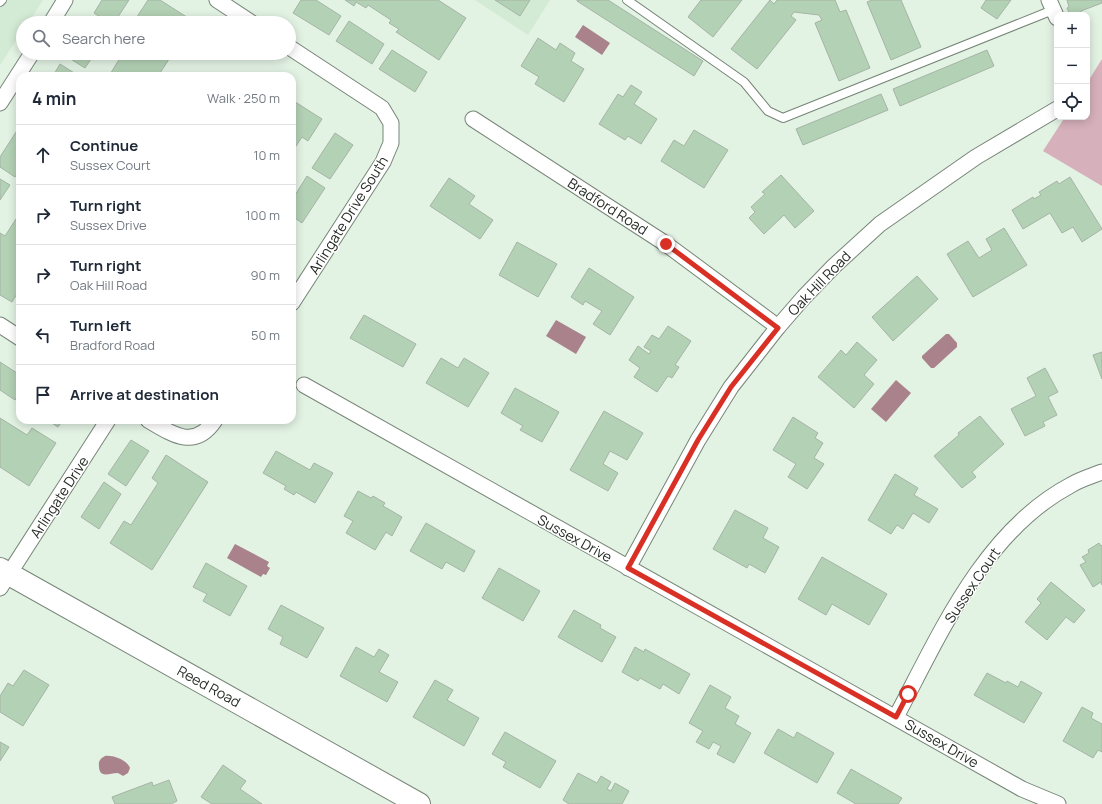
<!DOCTYPE html>
<meta charset="utf-8">
<style>
:root{--surface:#fff;--page:#f6f6f7;--text:#1f2937;--muted:#747a83;--line:#e0e1e3}
body{margin:0;font-family:Manrope,sans-serif;background:var(--page);color:var(--text)}
.controls{position:absolute;right:12px;top:12px;display:grid;overflow:hidden;border-radius:8px;box-shadow:0 2px 10px #0003}
.controls button{width:36px;height:36px;display:grid;place-items:center;padding:0;border:0;border-bottom:1px solid var(--line);background:var(--surface);color:var(--text);font:20px sans-serif}
.stop{position:absolute;width:12px;height:12px;margin:-9px;border:3px solid #d93025;border-radius:50%;background:#fff}
.stop.end{background:#d93025;border-color:#fff;box-shadow:0 1px 4px #0008}
.list{margin:0;padding:0;list-style:none}
h2{display:flex;justify-content:space-between;align-items:center;height:52px;margin:0;padding:0 16px;font-size:17px}
h2 small{font-size:13px;font-weight:400;color:var(--muted)}
.list li{display:grid;grid-template-columns:26px 1fr auto;gap:12px;align-items:center;box-sizing:border-box;height:60px;padding:0 16px;border-top:1px solid var(--line)}
.list b{display:block;font-size:15px;white-space:nowrap}
.list p{margin:0;font-size:13px;white-space:nowrap;color:var(--muted)}
.list em{font-size:13px;font-style:normal;color:var(--muted)}
.icon{flex:none;width:22px;height:22px;fill:none;stroke:currentColor;stroke-width:2;stroke-linecap:round;stroke-linejoin:round}
.map{position:relative;flex:none;width:1102px;height:804px;overflow:hidden}
.search{position:absolute;background:var(--surface);box-shadow:0 2px 10px #0003;left:16px;top:16px;width:280px;height:44px;display:flex;align-items:center;gap:10px;box-sizing:border-box;padding:0 14px;border-radius:22px;color:var(--muted);font-size:15px}
.panel{position:absolute;background:var(--surface);box-shadow:0 2px 10px #0003;left:16px;top:72px;width:280px;height:352px;border-radius:12px}
.map>svg:first-child{display:block}
.built{fill:#d3ead4}
.green{fill:#d6b0ba}
.water{fill:#a9828c}
.building{fill:#b3d1b5;stroke:#a5b4a6}
.lines{fill:none;stroke-linecap:round;stroke-linejoin:round}
.lane-casing{stroke:#778578;stroke-width:10}
.street-casing{stroke:#778578;stroke-width:17}
.secondary-casing{stroke:#778578;stroke-width:24}
.lane{stroke:#fff;stroke-width:8}
.street{stroke:#fff;stroke-width:15}
.secondary{stroke:#fff;stroke-width:22}
.route{stroke:#d93025;stroke-width:5}
.labels{text-anchor:middle;dominant-baseline:central;stroke-width:3;stroke-linejoin:round;paint-order:stroke}
.street-label{font-size:14px;fill:#252b25;stroke:#fff}
</style>
<div class="map">
<svg width="1102" height="804" viewBox="0 0 1102 804">
<rect width="100%" height="100%" fill="#e2f2e3"/>
<g class="built">
<path d="M0,0H43L28,23H23V30L0,65Z"/>
<path d="M475,0H550L528,35Z"/>
</g>
<path class="green" d="M1102,59V186L1043,151L1065,117H1087V83Z"/>
<g class="water">
<path d="M583,25L610,43L602,55L575,37Z"/>
<path d="M556,320L586,337L576,354L546,336Z"/>
<path d="M946,334H949L957,343V347L934,368H931L922,358V356Z"/>
<path d="M896,380L911,393L886,422L871,409Z"/>
<path d="M235,544L269,562L267,566L270,568L266,575L263,574L261,577L227,558Z"/>
<path d="M105,756C113,755 127,760 130,768L128,773L123,776C121,775 119,773 117,773C110,773 99,779 99,766C98,761 101,758 105,756Z"/>
</g>
<g class="building">
<path d="M102,0H129L114,23H109L94,13Z"/>
<path d="M148,0H160L193,21L192,23H133Z"/>
<path d="M301,0H316L341,16L329,35L293,13Z"/>
<path d="M345,0H438L466,18L439,60L396,32L399,29L389,23L391,20L368,5L366,8L356,2L354,6Z"/>
<path d="M495,0H530L520,16Z"/>
<path d="M577,0H608L703,61L694,76L577,1Z"/>
<path d="M701,0H742L713,37L688,17Z"/>
<path d="M770,0L774,4L777,0H835L840,12L846,10L870,68L839,81L815,23L822,20L819,15L794,12L791,16L796,20L757,69L731,49Z"/>
<path d="M872,0H901L921,47L891,60L867,2Z"/>
<path d="M986,0H1011L997,19L981,8Z"/>
<path d="M1067,0H1102V3L1081,11L1082,14L1080,15H1070L1067,8L1069,7Z"/>
<path d="M349,21L384,44L372,64L336,41Z"/>
<path d="M538,38L556,50L560,43L575,53L571,61L584,69L564,102L535,84L539,77L521,66Z"/>
<path d="M392,50L427,72L415,92L379,69Z"/>
<path d="M987,50L994,66L900,106L893,89Z"/>
<path d="M68,53H95L85,68L66,56Z"/>
<path d="M123,53H173L158,76H104L105,74L109,76Z"/>
<path d="M60,64L79,76H53Z"/>
<path d="M631,85L642,92L634,104L657,119L641,144L628,136L625,140L599,124L618,94L623,97Z"/>
<path d="M881,94L888,110L803,145L796,129Z"/>
<path d="M292,100L322,119L308,141L302,137L292,152Z"/>
<path d="M18,129L20,131V169L15,177L0,167V157Z"/>
<path d="M694,130L728,150L704,188L661,161L674,140L684,146Z"/>
<path d="M335,133L353,145L330,179L312,168Z"/>
<path d="M781,175L814,211L795,228L784,215L764,234L749,218L755,212L751,207L765,194L762,192Z"/>
<path d="M307,176L325,188L302,223L292,216V200Z"/>
<path d="M1070,177L1102,229L1082,242L1073,227L1062,233L1050,213L1023,229L1012,210L1033,197L1034,199L1041,195L1039,192L1057,181L1059,184Z"/>
<path d="M449,178L475,196L469,204L493,220L480,239L430,206Z"/>
<path d="M0,179L10,185L0,200Z"/>
<path d="M20,213V289L12,302L0,295V233L5,236Z"/>
<path d="M1004,228L1027,265L973,297L947,254L968,241L979,258L992,250L986,239Z"/>
<path d="M517,242L557,264L538,297L499,275Z"/>
<path d="M589,268L634,297L610,335L593,324L602,311L585,301L583,305L571,297Z"/>
<path d="M917,276L938,299L893,341L872,317Z"/>
<path d="M364,315L416,344L403,367L350,338Z"/>
<path d="M668,326L691,341L675,365L679,367L672,378L668,376L657,392L634,377L640,368L629,360L638,346L649,354L651,351L644,347L652,335L659,339Z"/>
<path d="M857,342L877,360L864,375L874,384L854,408L818,377L841,350L846,355Z"/>
<path d="M1102,352V379L1093,355Z"/>
<path d="M441,358L458,368L464,358L489,373L468,407L426,383Z"/>
<path d="M0,362L20,375V392L15,400L0,390Z"/>
<path d="M1045,368L1058,392L1048,397L1057,415L1043,422L1045,426L1025,436L1011,409L1036,396L1027,378Z"/>
<path d="M515,388L559,412L542,442L520,430L523,426L501,413Z"/>
<path d="M604,411L643,433L627,460L610,451L603,464L618,473L608,491L570,470Z"/>
<path d="M980,416L1004,444L972,472L976,477L962,488L934,456L959,435L958,433Z"/>
<path d="M793,417L818,433L815,438L823,443L814,458L824,464L807,489L788,477L796,464L773,450Z"/>
<path d="M0,418L27,435L32,428L56,443L29,486L0,467Z"/>
<path d="M47,420H63L58,427Z"/>
<path d="M131,440L149,451L126,486L108,474Z"/>
<path d="M276,451L310,470L314,463L333,473L315,503L296,492L294,495L284,489L286,486L263,473Z"/>
<path d="M166,455L208,482L152,570L110,543L124,521L131,525L158,483L152,478Z"/>
<path d="M895,474L918,488L914,495L938,509L929,523L913,513L903,529L897,525L891,534L868,520Z"/>
<path d="M104,482L121,494L99,529L81,517Z"/>
<path d="M358,491L371,498L373,496L385,503L383,506L402,517L392,536L386,532L375,550L346,533L353,521L344,516Z"/>
<path d="M735,510L768,528L763,538L779,547L765,573L749,564L747,568L713,549Z"/>
<path d="M426,523L475,551L464,572L446,562L442,569L410,551Z"/>
<path d="M1099,543L1101,546L1102,545V585L1101,582L1093,587L1080,565L1086,562L1082,557L1089,553L1088,550Z"/>
<path d="M822,557L887,594L869,625L832,604L826,615L798,599Z"/>
<path d="M206,563L247,586L230,616L203,601L207,594L193,587Z"/>
<path d="M499,568L540,591L523,621L482,598Z"/>
<path d="M1051,582L1085,610L1074,623L1066,617L1047,640L1025,622L1041,603L1037,599Z"/>
<path d="M281,605L324,628L307,658L280,644L283,637L268,629Z"/>
<path d="M574,610L601,625L600,628L616,637L602,662L558,637Z"/>
<path d="M356,647L374,657L379,649L389,655L379,672L398,682L387,702L340,676Z"/>
<path d="M635,647L644,652L645,649L690,674L679,694L663,684L660,689L640,678L638,681L622,672Z"/>
<path d="M24,670L49,685L23,726L0,712V696L8,683L13,686Z"/>
<path d="M987,673L1006,683L1007,681L1018,687L1021,681L1042,693L1024,723L974,695Z"/>
<path d="M435,680L453,690L447,700L479,718L464,746L413,717Z"/>
<path d="M710,685L731,697L725,708L739,716L735,724L751,733L734,763L717,754L721,746L713,742L709,749L696,742L703,731L689,723Z"/>
<path d="M1082,707L1093,713L1091,718L1102,724V752L1098,750L1093,758L1063,741Z"/>
<path d="M778,729L794,738L797,732L834,753L817,783L764,753Z"/>
<path d="M505,732L556,761L540,788L503,767L506,762L492,754Z"/>
<path d="M0,742L9,747L0,761Z"/>
<path d="M223,765L246,781L240,789L262,804H212L201,797Z"/>
<path d="M851,769L902,798L898,804H856L837,793Z"/>
<path d="M578,773L597,783L601,776L611,782L607,789L611,791L615,783L629,791L622,804H569L563,800Z"/>
<path d="M169,780L177,801L171,804H115L112,797L152,782L153,786Z"/>
</g>
<g class="lines">
<g class="lane-casing">
<g id="lane">
<path d="M627,0L744,82L768,111L783,118L1053,10"/>
<path d="M0,2L2,0"/>
</g>
</g>
<g class="street-casing">
<g id="street">
<path d="M217,0L252,23"/>
<path d="M1049,0L1057,18"/>
<path d="M51,23L65,0"/>
<path d="M289,47L382,108L391,123V143L383,162L292,303"/>
<path d="M0,103L32,53"/>
<path d="M473,119L666,244L778,327"/>
<path d="M0,325L20,338"/>
<path d="M304,385L1022,789L1058,804"/>
<path d="M148,420C173,435 195,450 215,420"/>
<path d="M628,568L698,440L731,387L778,327L804,297L834,266L880,224L976,157L1057,109"/>
<path d="M0,588L108,420"/>
<path d="M896,717C940,634 984,531 1071,485C1081,479 1092,476 1102,472"/>
</g>
</g>
<g class="secondary-casing">
<path id="secondary" d="M0,569L419,804"/>
</g>
<use href="#lane" class="lane"/>
<use href="#street" class="street"/>
<use href="#secondary" class="secondary"/>
</g>
<g class="lines">
<path class="route" d="M666,244L778,328L731,387L698,440L628,568L896,717L908,694"/>
</g>
<g class="labels">
<g class="street-label">
<text transform="translate(608 206) rotate(33)">Bradford Road</text>
<text transform="translate(348 215) rotate(-58)">Arlingate Drive South</text>
<text transform="translate(819 283) rotate(-46)">Oak Hill Road</text>
<text transform="translate(59 497) rotate(-57)">Arlingate Drive</text>
<text transform="translate(575 538) rotate(29)">Sussex Drive</text>
<text transform="translate(972 585) rotate(-56)">Sussex Court</text>
<text transform="translate(209 686) rotate(29)">Reed Road</text>
<text transform="translate(942 743) rotate(30)">Sussex Drive</text>
</g>
</g>
</svg>
<div class="controls">
<button>+</button>
<button>−</button>
<button><svg class="icon" aria-label="locate" viewBox="0 0 24 24"><circle cx="12" cy="12" r="6"/><path d="M12 2v4M12 18v4M2 12h4M18 12h4"/></svg></button>
</div>
<div class="stop" style="left:908px;top:694px"></div>
<div class="stop end" style="left:666px;top:244px"></div>
<div class="search"><svg class="icon" aria-label="search" viewBox="0 0 24 24"><circle cx="10" cy="10" r="6"/><path d="M15 15l6 6"/></svg>Search here</div>
<section class="panel">
<h2>4 min<small>Walk · 250 m</small></h2>
<ul class="list">
<li><svg class="icon" aria-label="ahead" viewBox="0 0 24 24"><path d="M12 20V5M6 11l6-6 6 6"/></svg><div><b>Continue</b><p>Sussex Court</p></div><em>10 m</em></li>
<li><svg class="icon" aria-label="right" viewBox="0 0 24 24"><path d="M7 20v-9h11M14 6l5 5-5 5"/></svg><div><b>Turn right</b><p>Sussex Drive</p></div><em>100 m</em></li>
<li><svg class="icon" aria-label="right" viewBox="0 0 24 24"><path d="M7 20v-9h11M14 6l5 5-5 5"/></svg><div><b>Turn right</b><p>Oak Hill Road</p></div><em>90 m</em></li>
<li><svg class="icon" aria-label="left" viewBox="0 0 24 24"><path d="M17 20v-9H6M10 6l-5 5 5 5"/></svg><div><b>Turn left</b><p>Bradford Road</p></div><em>50 m</em></li>
<li><svg class="icon" aria-label="arrive" viewBox="0 0 24 24"><path d="M6 21V4h12l-3 4 3 4H6"/></svg><div><b>Arrive at destination</b></div></li>
</ul>
</section>
</div>
